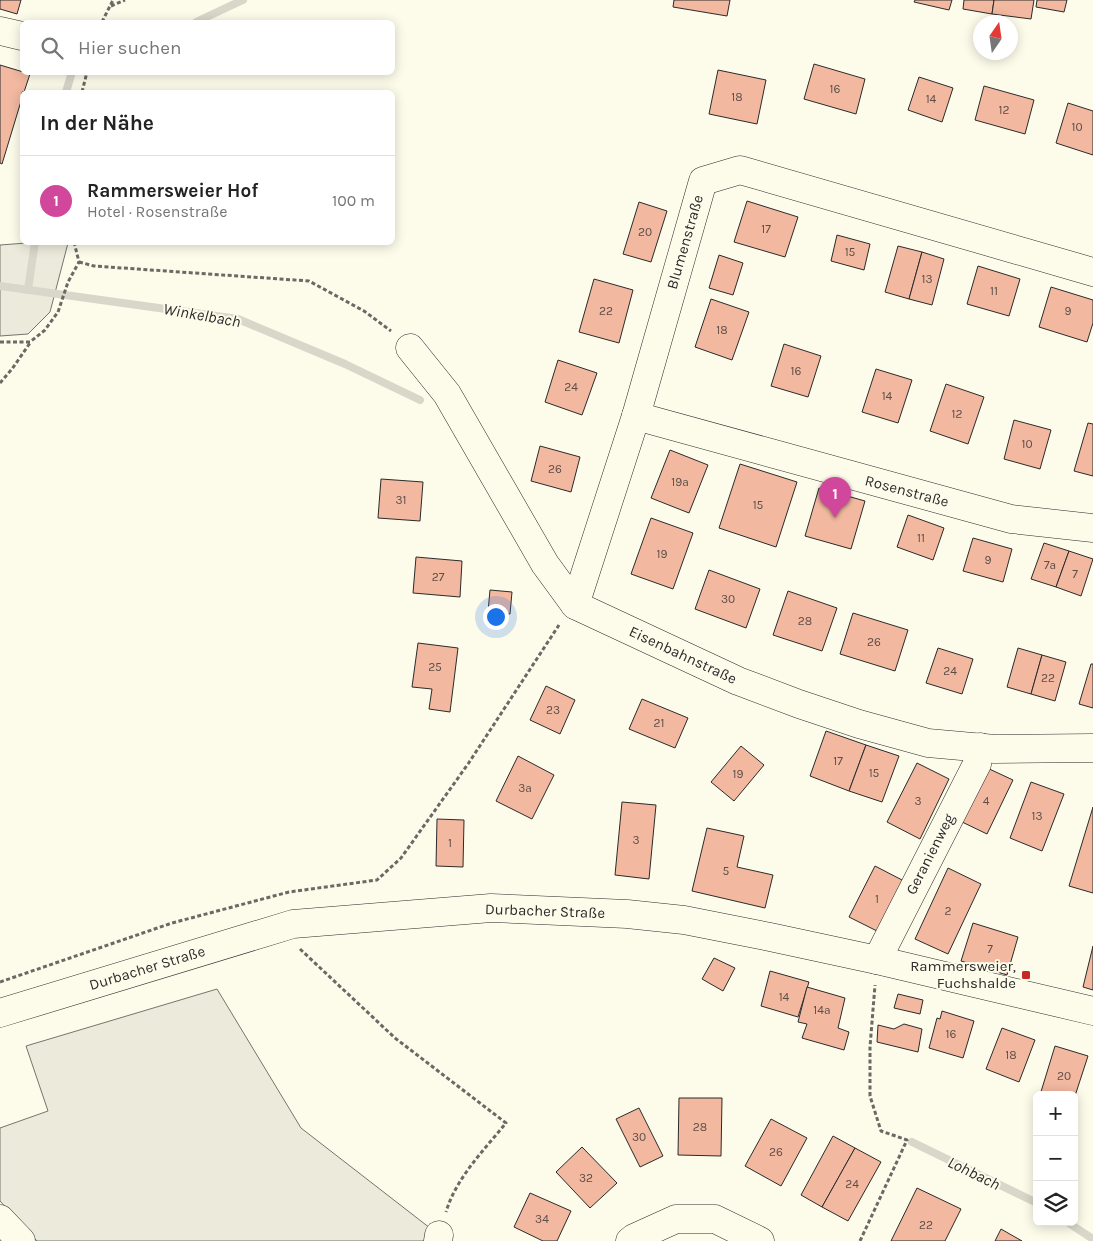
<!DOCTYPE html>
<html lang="de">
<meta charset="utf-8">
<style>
:root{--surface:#fff;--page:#f6f6f6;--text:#222;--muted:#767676;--line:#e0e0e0;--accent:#0f766e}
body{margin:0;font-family:Karla,sans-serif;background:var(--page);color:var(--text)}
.controls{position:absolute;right:15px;bottom:15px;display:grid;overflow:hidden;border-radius:8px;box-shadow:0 2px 12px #0003}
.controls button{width:45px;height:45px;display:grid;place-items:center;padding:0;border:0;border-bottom:1px solid var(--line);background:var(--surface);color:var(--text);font:25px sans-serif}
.compass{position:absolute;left:973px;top:15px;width:45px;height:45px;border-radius:50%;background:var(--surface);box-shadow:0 2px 12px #0003;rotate:13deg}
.you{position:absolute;left:495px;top:616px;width:18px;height:18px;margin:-12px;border:4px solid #fff;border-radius:50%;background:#1a73e8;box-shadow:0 0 0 8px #1a73e833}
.badge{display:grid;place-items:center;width:32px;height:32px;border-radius:50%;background:var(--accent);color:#fff;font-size:16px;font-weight:700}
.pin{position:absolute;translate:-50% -41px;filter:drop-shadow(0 1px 2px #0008)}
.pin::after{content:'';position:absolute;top:26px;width:18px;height:15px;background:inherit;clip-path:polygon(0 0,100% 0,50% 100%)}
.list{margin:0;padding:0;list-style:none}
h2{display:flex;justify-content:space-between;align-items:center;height:65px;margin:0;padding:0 20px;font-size:21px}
h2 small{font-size:16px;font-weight:400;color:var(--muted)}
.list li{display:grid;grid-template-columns:32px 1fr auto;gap:15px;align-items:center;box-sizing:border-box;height:90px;padding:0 20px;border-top:1px solid var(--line)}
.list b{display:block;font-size:19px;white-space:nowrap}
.list p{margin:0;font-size:16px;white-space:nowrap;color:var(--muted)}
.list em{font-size:16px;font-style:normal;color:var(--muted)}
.icon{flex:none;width:28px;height:28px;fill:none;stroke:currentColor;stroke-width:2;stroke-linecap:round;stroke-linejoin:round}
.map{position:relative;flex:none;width:1093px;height:1241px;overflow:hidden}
.search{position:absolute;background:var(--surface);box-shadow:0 2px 12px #0003;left:20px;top:20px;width:375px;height:55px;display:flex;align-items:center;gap:12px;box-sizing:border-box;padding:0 18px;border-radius:8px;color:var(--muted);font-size:19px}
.panel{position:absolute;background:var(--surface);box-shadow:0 2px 12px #0003;left:20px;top:90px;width:375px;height:155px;border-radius:8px}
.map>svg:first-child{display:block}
.green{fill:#ecebdb;stroke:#74746e}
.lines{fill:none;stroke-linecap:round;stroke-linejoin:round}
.stream{stroke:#d8d7c9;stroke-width:8}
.building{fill:#f2b8a0;stroke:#2b2b2b}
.minor-casing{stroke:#2b2b2b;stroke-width:29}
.path{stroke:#6a6964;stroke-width:3;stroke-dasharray:4 2.5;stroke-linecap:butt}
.minor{stroke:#fdfbea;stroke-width:28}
.poi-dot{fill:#c62828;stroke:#fdfbea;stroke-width:2}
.labels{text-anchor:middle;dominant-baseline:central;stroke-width:4;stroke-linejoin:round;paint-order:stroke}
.number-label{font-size:12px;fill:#5d4e48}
.street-label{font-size:15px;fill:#2b2b2b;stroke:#fdfbea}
.poi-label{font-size:15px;fill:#2b2b2b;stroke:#fdfbea;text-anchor:end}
.water-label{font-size:16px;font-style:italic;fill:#2b2b2b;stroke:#fdfbea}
</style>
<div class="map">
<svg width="1093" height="1241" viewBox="0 0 1093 1241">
<rect width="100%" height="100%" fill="#fdfbea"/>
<g class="green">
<path d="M40,242L68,243L50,312L28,334L0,336V245Z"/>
<path d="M217,989L301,1128L439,1235L438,1241H37L0,1201V1128L48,1111L26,1046Z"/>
</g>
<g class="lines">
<g class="stream">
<path d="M196,22L243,0"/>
<path d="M66,92L72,72"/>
<path d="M0,286L238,319L345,364L420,400"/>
<path d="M28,290L35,242"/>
<path d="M912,1142L1037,1203"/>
<path d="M1067,1222L1093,1239"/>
</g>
</g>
<g class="building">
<path d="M0,0H21L17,14L0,9Z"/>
<path d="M674,0H730L727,16L673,7Z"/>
<path d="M915,0H952L949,10L914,2Z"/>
<path d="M964,0H994L992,14L963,9Z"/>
<path d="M994,0H1034L1031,19L992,14Z"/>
<path d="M1037,0H1067L1064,12L1036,7Z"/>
<path d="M814,64L865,79L856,114L804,99Z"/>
<path d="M0,65L30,74L24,92H22V98L2,164L0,163Z"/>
<path d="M718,70L766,80L757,124L709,114Z"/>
<path d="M919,77L953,88L942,122L908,110Z"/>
<path d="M984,86L1034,100L1025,134L975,120Z"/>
<path d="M1068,103L1093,111V155L1056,143Z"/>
<path d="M747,201L798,217L785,257L734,242Z"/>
<path d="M639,202L667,211L651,262L623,254Z"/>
<path d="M837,235L870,244L864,270L831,261Z"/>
<path d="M898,246L922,252L909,299L885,292Z"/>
<path d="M922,252L944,259L932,305L909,299Z"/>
<path d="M719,255L743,263L733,295L709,288Z"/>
<path d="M978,266L1020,279L1009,316L967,304Z"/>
<path d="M594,279L633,290L619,343L579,332Z"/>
<path d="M1051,287L1093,300V323L1087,342L1039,327Z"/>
<path d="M711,299L749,312L732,360L695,347Z"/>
<path d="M784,344L821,356L808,397L771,386Z"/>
<path d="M558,360L597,373L582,415L545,402Z"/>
<path d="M876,369L912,380L898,423L862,412Z"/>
<path d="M946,384L984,397L968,444L930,431Z"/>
<path d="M1014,420L1051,430L1040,469L1004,459Z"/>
<path d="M1088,423L1093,424V476L1074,471Z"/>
<path d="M540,446L580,457L571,492L531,481Z"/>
<path d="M670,450L708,465L689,513L651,498Z"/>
<path d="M740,464L797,482L776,547L719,528Z"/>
<path d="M381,479L423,482L420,521L378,518Z"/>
<path d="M819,488L865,501L851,549L805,536Z"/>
<path d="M908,515L944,528L933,560L897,547Z"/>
<path d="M651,518L693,533L673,589L631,574Z"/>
<path d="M973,538L1012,549L1003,582L963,571Z"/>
<path d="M1044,543L1069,551L1056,587L1031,579Z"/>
<path d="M1069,551L1093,559L1081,596L1056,587Z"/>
<path d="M416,557L462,561L460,597L413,593Z"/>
<path d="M709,570L760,589L746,628L695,609Z"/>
<path d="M490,590L512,592L510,614L488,612Z"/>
<path d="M788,591L837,608L822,651L773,635Z"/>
<path d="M853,613L908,630L895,671L840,654Z"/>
<path d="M418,643L458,648L450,712L429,709L432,689L412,687Z"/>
<path d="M938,648L973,659L962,694L926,683Z"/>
<path d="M1018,648L1042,655L1031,694L1007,687Z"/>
<path d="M1042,655L1066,662L1055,701L1031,694Z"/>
<path d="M1091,664H1093V708L1079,704Z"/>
<path d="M546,686L575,700L560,734L530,720Z"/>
<path d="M642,699L688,718L675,748L629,729Z"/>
<path d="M826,731L866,745L849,791L810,776Z"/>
<path d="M866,745L899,756L882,802L849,791Z"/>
<path d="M741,746L764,765L734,801L711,782Z"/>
<path d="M518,756L554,775L532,819L496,801Z"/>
<path d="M917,763L949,779L920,839L887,822Z"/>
<path d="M985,767L1013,780L987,834L960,821Z"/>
<path d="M1031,782L1064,794L1042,851L1010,838Z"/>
<path d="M622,802L656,805L649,879L615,875Z"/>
<path d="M1093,807V893L1069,886Z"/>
<path d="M437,819L464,820L463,867L436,866Z"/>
<path d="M707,828L744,836L737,867L773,875L765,908L692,891Z"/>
<path d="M875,866L904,881L879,932L849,917Z"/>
<path d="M948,868L981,884L948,954L915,939Z"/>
<path d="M973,923L1018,937L1007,975L961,961Z"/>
<path d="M1093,946V990L1083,987Z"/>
<path d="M714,958L735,968L723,991L702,979Z"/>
<path d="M770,971L809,982L798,1017L761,1006Z"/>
<path d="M807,987L845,998L838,1028L849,1032L844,1050L802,1038L807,1024L798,1022Z"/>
<path d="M898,994L923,1000L920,1014L894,1008Z"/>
<path d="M942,1011L974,1021L963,1058L929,1048L937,1018L940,1019Z"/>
<path d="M904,1024L922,1029L918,1052L877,1042L878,1025L894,1029Z"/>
<path d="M1002,1028L1035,1040L1019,1082L986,1069Z"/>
<path d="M1055,1046L1088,1056L1074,1099V1095H1040Z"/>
<path d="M679,1098H722L721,1156L678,1155Z"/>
<path d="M639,1108L663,1156L640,1167L616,1119Z"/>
<path d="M771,1119L807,1138L781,1186L745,1166Z"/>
<path d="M833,1136L855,1148L822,1207L801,1195Z"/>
<path d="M582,1147L617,1183L590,1208L556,1172Z"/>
<path d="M855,1148L881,1162L848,1221L822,1207Z"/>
<path d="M917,1188L961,1209L945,1241H891Z"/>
<path d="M530,1193L571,1211L557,1241H543L514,1227Z"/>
<path d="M1001,1229L1022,1241H995Z"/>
</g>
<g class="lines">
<g class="minor-casing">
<g id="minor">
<path d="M0,31L22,36"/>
<path d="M410,348L447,394L545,564L575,605L738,681L799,704L859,724L928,743L995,749L1093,748"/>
<path d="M636,416L1011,519L1093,528"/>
<path d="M575,605L636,416L703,181L740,170L1093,272"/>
<path d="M877,960L977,764L980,747"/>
<path d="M0,1013L293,924L491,908L627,914L684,920L770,937L877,960L1093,1011"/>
<path d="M0,1219L21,1241"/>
<path d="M438,1241L439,1235"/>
<path d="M630,1241L634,1238L676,1219H715L760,1241"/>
</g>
</g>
<g class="path">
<path d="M111,6L125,0"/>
<path d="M102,22L113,0"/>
<path d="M82,92L87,72"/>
<path d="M74,242L79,262"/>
<path d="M79,262L94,266L309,281L364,311L391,331"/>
<path d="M0,342H30L45,330L58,312L68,282L79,262"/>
<path d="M0,383L12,369L30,343"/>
<path d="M300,949L395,1038L506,1123C484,1150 456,1178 446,1212"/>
<path d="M0,982L172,923L289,892L377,880L401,858L468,764L559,625"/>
<path d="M860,1241L907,1140L881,1131L870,1096V1047L875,985"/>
</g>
<use href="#minor" class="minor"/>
</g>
<rect class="poi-dot" x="1021" y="970" width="10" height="10" rx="2.5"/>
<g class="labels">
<g class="number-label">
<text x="835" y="89">16</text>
<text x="737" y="97">18</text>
<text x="931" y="99">14</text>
<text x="1004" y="110">12</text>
<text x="1077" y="127">10</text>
<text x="766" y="229">17</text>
<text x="645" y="232">20</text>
<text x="850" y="252">15</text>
<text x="927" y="279">13</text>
<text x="994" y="291">11</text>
<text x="606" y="311">22</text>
<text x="1068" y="311">9</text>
<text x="722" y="330">18</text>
<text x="796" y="371">16</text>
<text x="571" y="387">24</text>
<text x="887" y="396">14</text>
<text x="957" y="414">12</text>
<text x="1027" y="444">10</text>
<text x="555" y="469">26</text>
<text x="680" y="482">19a</text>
<text x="401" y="500">31</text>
<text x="758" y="505">15</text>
<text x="921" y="538">11</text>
<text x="662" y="554">19</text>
<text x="988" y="560">9</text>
<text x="1050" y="565">7a</text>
<text x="1075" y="574">7</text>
<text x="438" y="577">27</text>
<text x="728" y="599">30</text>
<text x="805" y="621">28</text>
<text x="874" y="642">26</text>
<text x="435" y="667">25</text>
<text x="950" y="671">24</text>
<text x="1048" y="678">22</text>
<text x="553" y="710">23</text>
<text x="659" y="723">21</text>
<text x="838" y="761">17</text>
<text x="874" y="773">15</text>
<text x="738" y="774">19</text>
<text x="525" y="788">3a</text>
<text x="918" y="801">3</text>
<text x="986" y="801">4</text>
<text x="1037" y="816">13</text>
<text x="636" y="840">3</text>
<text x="450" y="843">1</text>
<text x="726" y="871">5</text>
<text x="877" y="899">1</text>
<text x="948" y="911">2</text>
<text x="990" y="949">7</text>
<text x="784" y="997">14</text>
<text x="822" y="1010">14a</text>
<text x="951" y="1034">16</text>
<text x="1011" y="1055">18</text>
<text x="1064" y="1076">20</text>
<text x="700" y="1127">28</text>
<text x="639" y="1137">30</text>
<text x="776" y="1152">26</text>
<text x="586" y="1178">32</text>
<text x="852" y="1184">24</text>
<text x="542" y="1219">34</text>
<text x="926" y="1225">22</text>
</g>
<g class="street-label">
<text transform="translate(685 242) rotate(-74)">Blumenstraße</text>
<text transform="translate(907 491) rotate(15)">Rosenstraße</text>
<text transform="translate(683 655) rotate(25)">Eisenbahnstraße</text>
<text transform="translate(930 854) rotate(-63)">Geranienweg</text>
<text transform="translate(545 911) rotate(2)">Durbacher Straße</text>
<text transform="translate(147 968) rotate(-17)">Durbacher Straße</text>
</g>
<g class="poi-label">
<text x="1016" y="966">Rammersweier,<tspan x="1016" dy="17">Fuchshalde</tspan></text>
</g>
<g class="water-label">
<text transform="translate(202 315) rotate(10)">Winkelbach</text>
<text transform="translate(974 1173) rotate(26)">Lohbach</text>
</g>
</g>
</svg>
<div class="controls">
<button>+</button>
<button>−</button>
<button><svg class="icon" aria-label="layers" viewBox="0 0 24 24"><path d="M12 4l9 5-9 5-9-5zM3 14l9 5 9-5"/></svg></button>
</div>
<svg class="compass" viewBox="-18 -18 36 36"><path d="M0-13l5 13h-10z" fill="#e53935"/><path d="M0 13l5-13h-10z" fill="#767676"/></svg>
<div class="you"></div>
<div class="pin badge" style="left:835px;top:518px;background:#d1479c">1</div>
<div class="search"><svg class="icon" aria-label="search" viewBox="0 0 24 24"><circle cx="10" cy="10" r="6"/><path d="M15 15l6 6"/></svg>Hier suchen</div>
<section class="panel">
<h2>In der Nähe<small></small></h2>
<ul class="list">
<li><span class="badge" style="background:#d1479c">1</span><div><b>Rammersweier Hof</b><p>Hotel · Rosenstraße</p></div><em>100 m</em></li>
</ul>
</section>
</div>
